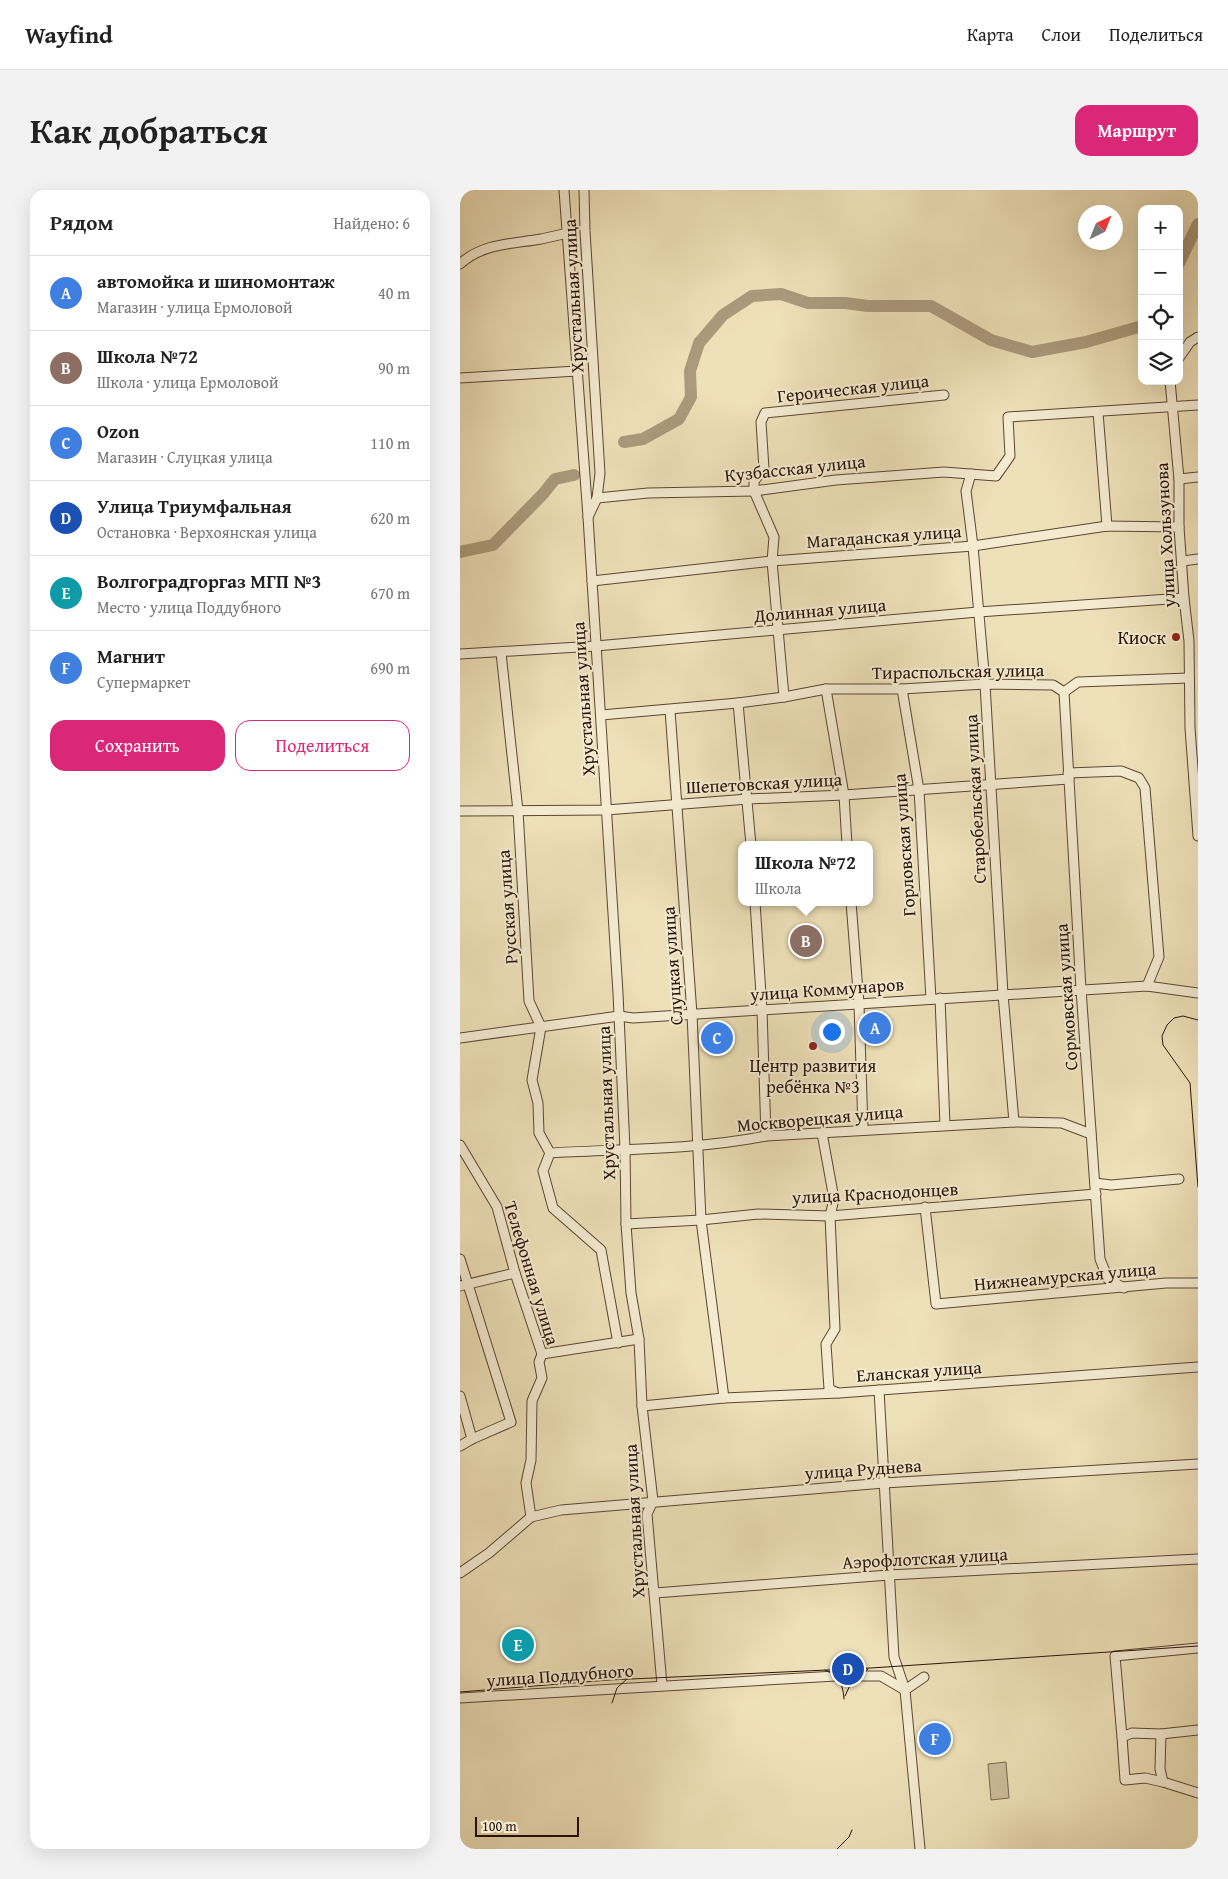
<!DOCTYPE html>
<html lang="ru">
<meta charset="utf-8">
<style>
:root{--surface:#fff;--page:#f2f2f2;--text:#222;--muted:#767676;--line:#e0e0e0;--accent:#db2777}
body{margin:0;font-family:"Gentium Book Plus",serif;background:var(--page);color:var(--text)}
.controls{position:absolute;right:15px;top:15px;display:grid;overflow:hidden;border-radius:10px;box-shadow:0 5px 20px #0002}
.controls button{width:45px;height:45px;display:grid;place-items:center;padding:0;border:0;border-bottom:1px solid var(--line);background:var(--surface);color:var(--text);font:25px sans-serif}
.compass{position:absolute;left:618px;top:15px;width:45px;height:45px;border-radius:50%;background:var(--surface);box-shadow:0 5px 20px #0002;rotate:43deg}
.scale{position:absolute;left:15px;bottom:12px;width:104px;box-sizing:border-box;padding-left:5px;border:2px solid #2a1309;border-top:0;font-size:14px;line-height:18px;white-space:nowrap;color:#2a1309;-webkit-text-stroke:4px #f4ebd1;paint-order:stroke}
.you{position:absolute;left:371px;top:841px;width:18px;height:18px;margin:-12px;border:4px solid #fff;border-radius:50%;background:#1a73e8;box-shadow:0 0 0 8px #1a73e833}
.badge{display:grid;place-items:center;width:32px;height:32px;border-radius:50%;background:var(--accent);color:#fff;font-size:16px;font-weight:700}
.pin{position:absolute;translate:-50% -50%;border:2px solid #fff;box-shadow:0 1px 5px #0006}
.popup{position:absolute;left:278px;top:651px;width:135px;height:65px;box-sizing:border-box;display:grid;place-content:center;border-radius:10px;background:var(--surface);filter:drop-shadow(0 1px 4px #0005);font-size:16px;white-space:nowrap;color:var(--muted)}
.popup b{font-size:19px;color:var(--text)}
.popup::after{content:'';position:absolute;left:50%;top:100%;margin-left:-10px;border:10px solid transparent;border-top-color:var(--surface)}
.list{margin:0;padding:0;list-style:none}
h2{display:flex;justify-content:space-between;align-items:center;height:65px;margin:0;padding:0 20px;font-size:21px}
h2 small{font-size:16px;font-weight:400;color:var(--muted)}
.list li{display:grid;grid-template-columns:32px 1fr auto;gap:15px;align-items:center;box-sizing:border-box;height:75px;padding:0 20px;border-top:1px solid var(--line)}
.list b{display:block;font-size:19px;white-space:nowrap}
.list p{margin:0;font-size:16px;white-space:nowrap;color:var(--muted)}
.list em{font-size:16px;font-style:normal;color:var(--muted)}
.actions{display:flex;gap:10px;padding:15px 20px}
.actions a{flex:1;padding:11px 0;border:1px solid var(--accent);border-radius:15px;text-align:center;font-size:18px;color:var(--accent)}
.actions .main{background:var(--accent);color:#fff}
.icon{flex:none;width:28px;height:28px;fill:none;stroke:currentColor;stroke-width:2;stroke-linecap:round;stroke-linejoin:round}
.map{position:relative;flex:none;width:738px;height:1659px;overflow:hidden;border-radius:15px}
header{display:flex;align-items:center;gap:30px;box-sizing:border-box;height:70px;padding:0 25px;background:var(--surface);border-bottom:1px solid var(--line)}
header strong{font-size:24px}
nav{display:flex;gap:28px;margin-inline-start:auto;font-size:18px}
.intro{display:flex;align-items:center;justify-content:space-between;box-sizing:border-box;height:120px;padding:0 30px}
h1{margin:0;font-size:35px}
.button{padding:12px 22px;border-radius:15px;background:var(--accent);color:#fff;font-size:18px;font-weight:700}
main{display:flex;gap:30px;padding:0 30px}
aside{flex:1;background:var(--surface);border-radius:15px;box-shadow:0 5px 20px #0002}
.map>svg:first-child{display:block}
.green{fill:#cdbd9a;stroke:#7c6852}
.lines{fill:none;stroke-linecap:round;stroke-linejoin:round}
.river{stroke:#ab9a7c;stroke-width:12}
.minor-casing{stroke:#5b4635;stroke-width:11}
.minor{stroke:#f4ebd1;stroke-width:9}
.tram{stroke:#2a1309;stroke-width:1}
.poi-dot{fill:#8f2418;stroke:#f4ebd1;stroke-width:2}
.labels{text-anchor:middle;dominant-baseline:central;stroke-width:4;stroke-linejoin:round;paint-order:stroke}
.street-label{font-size:18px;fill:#2a1309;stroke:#f4ebd1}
.poi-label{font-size:18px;fill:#2a1309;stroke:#f4ebd1;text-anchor:end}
</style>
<header>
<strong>Wayfind</strong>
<nav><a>Карта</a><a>Слои</a><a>Поделиться</a></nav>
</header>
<div class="intro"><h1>Как добраться</h1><a class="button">Маршрут</a></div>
<main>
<aside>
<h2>Рядом<small>Найдено: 6</small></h2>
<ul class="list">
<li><span class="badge" style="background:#3f7fe0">A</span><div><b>автомойка и шиномонтаж</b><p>Магазин · улица Ермоловой</p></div><em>40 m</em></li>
<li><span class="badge" style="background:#8d6e63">B</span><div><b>Школа №72</b><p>Школа · улица Ермоловой</p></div><em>90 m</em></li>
<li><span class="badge" style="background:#3f7fe0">C</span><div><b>Ozon</b><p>Магазин · Слуцкая улица</p></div><em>110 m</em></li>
<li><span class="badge" style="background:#1a4fb4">D</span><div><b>Улица Триумфальная</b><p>Остановка · Верхоянская улица</p></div><em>620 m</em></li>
<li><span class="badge" style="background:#0f9aa8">E</span><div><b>Волгоградгоргаз МГП №3</b><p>Место · улица Поддубного</p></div><em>670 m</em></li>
<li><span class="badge" style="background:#3f7fe0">F</span><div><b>Магнит</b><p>Супермаркет</p></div><em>690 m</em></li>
</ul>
<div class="actions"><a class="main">Сохранить</a><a>Поделиться</a></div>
</aside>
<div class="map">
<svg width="738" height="1659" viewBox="0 0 738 1659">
<rect width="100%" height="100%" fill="#eee0b8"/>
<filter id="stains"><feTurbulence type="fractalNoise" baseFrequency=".004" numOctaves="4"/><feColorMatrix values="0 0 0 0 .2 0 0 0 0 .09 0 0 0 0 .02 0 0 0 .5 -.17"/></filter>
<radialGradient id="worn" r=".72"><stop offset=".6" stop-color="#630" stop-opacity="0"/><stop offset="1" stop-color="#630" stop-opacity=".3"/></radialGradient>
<path class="green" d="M546,1572L549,1608L531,1610L528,1574Z"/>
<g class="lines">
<g class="river">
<path d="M719,73L738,34"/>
<path d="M164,252L183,249L219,229L231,207L230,181L239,153L263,125L292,106L321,104L348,113H385L408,116H471L531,150L572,162L626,152L682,136"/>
<path d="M0,362L33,355L83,304L95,289L114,285"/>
</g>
<g class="minor-casing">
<g id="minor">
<path d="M104,0L128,327L158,803L165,959L166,1034L171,1103L179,1149L182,1216L193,1311L187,1324L202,1495"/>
<path d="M124,0L125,41L140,283L137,308L128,327"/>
<path d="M0,74C23,53 52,54 81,49C90,47 99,45 108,43"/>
<path d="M719,168L730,152L738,147"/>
<path d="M0,188L117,181"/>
<path d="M710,191L719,289V337L724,408L729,451L730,538L738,646"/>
<path d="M638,222L647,336"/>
<path d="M511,284L506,301L513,356L525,494L543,804L554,932"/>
<path d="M719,289L738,287"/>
<path d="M137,308L188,303L294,301L376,290L484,282L536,286L550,266L548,227L738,215"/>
<path d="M723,371L738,369"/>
<path d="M132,391L312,371L513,356L647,336L719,337"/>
<path d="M41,463L58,621L69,811L81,837L72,890L78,913L79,943L90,963"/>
<path d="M0,464L136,456L518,422L724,408"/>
<path d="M366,499L384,605L387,655"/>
<path d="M442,499L459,600L471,809"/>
<path d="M604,502L621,799L640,1069L648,1089L664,1098"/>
<path d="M324,507L366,499H442L525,494L593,495L604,502L618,492L729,488"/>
<path d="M210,520L232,824L241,1030L264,1208"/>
<path d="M141,525L278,513"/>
<path d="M608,583L661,581L679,588L685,598L699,767L687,796"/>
<path d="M0,621L146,620L288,609L384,605L609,589"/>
<path d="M291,655L278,513L324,507L312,371L314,347L294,301V291L304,279L301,232L305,223L484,205"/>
<path d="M295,712L302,820L306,946"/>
<path d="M391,712L399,814L403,940"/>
<path d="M480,808L485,935"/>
<path d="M0,848L159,826L173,828L687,796L738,803"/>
<path d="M362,943L374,1009L370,1026L375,1139L366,1154L369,1199L378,1203"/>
<path d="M0,955L37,1017L55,1083L82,1164L79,1172L82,1188L72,1211L71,1270L66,1293L71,1327"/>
<path d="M90,963C162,959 235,960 306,946L554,932L602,933L631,944"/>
<path d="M90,963L83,981L93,1018L141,1060L158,1153"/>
<path d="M635,993L651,995L719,989"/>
<path d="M465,1017L476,1114L706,1093H738"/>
<path d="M166,1034L241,1030L298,1024L370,1026L636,1004"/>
<path d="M0,1069L51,1232L12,1249L0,1256"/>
<path d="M0,1096L55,1083"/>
<path d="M82,1164L179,1149"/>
<path d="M419,1200L434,1467L445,1500L460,1659"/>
<path d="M0,1206L12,1249"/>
<path d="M182,1216L264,1208L379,1203L738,1177"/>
<path d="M0,1383L29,1363L71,1327L101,1320L424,1293L738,1274"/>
<path d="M195,1403L429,1385L738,1369"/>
<path d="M738,1458L655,1466L662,1547L672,1543L701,1544L738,1540"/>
<path d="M0,1508L376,1486H421L445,1500L464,1487"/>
<path d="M701,1544L700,1579L703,1592L738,1603"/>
<path d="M662,1547L665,1590L685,1588L703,1592"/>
</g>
</g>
<use href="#minor" class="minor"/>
<g class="tram">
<path d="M738,830L723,826L714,828L707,835L702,846L703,855L730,893L738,997"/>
<path d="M365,1480C379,1486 383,1494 384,1509"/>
<path d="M0,1502L149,1490L411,1478L738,1456"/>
<path d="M385,1506L392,1491L408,1479"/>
<path d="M152,1513L157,1498L168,1488"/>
<path d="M377,1659L389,1647L392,1640"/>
</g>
</g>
<g class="poi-dot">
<circle cx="716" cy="447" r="5"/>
<circle cx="353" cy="856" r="5"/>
</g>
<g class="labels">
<g class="street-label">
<text transform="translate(113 106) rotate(-93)">Хрустальная улица</text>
<text transform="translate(393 198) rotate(-6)">Героическая улица</text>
<text transform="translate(335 278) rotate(-6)">Кузбасская улица</text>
<text transform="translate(705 345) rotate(-93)">улица Хользунова</text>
<text transform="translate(424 346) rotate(-4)">Магаданская улица</text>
<text transform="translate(360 420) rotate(-5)">Долинная улица</text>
<text transform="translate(498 481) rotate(-1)">Тираспольская улица</text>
<text transform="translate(123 509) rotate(-94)">Хрустальная улица</text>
<text transform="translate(304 593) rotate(-3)">Шепетовская улица</text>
<text transform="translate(515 609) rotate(-93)">Старобельская улица</text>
<text transform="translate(444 655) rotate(-94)">Горловская улица</text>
<text transform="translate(47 717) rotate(-94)">Русская улица</text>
<text transform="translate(212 776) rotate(-94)">Слуцкая улица</text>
<text transform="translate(367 799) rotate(-4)">улица Коммунаров</text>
<text transform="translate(606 807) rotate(-94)">Сормовская улица</text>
<text transform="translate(146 913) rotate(-92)">Хрустальная улица</text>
<text transform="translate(360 928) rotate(-5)">Москворецкая улица</text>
<text transform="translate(415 1003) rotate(-3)">улица Краснодонцев</text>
<text transform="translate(72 1083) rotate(73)">Телефонная улица</text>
<text transform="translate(605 1086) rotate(-5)">Нижнеамурская улица</text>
<text transform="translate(459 1181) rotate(-4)">Еланская улица</text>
<text transform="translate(403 1279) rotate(-4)">улица Руднева</text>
<text transform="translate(174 1331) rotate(-93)">Хрустальная улица</text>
<text transform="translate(465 1368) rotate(-3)">Аэрофлотская улица</text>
<text transform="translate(100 1485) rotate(-4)">улица Поддубного</text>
</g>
<g class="poi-label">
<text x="706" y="447">Киоск</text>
<text x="353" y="875" text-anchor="middle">Центр развития<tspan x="353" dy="21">ребёнка №3</tspan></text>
</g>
</g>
<rect width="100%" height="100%" filter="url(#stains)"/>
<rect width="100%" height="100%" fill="url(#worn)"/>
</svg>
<div class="controls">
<button>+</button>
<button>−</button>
<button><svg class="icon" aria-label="locate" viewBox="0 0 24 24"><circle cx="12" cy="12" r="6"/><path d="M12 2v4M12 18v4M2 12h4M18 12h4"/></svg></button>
<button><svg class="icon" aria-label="layers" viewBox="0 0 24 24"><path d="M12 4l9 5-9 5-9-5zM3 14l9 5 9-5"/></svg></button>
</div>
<svg class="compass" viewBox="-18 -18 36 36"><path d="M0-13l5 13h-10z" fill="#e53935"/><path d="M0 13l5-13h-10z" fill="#767676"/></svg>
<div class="scale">100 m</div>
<div class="you"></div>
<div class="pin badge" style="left:415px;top:838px;background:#3f7fe0">A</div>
<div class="pin badge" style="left:346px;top:751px;background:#8d6e63">B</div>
<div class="popup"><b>Школа №72</b>Школа</div>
<div class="pin badge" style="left:257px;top:848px;background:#3f7fe0">C</div>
<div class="pin badge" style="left:388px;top:1479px;background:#1a4fb4">D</div>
<div class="pin badge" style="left:58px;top:1455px;background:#0f9aa8">E</div>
<div class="pin badge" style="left:475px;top:1549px;background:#3f7fe0">F</div>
</div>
</main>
